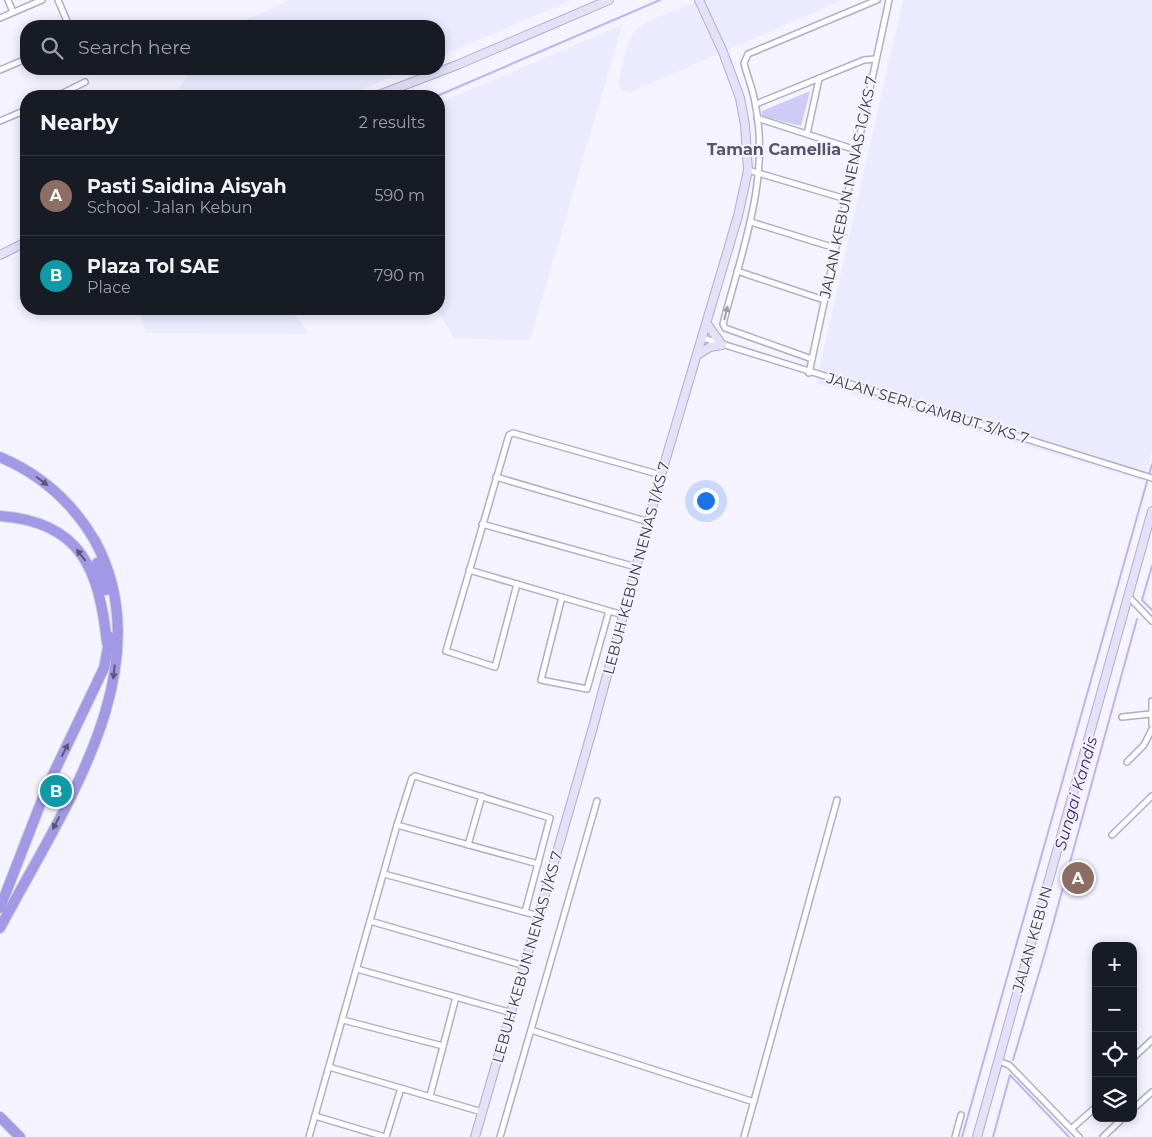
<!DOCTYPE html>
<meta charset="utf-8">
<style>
:root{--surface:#171b24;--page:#20242c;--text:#f1f3f6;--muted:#9ea1a6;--line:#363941;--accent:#1a73e8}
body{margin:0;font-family:Montserrat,sans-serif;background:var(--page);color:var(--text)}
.controls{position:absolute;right:15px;bottom:15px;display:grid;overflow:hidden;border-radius:10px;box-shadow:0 2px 12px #0003}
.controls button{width:45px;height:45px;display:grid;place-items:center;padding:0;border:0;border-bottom:1px solid var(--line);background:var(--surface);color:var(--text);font:25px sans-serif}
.you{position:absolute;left:705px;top:500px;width:18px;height:18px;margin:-12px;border:4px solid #fff;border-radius:50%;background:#1a73e8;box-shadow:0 0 0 8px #1a73e833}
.badge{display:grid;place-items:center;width:32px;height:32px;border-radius:50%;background:var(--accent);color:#fff;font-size:16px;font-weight:700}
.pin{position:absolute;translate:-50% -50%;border:2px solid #fff;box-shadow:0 1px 5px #0006}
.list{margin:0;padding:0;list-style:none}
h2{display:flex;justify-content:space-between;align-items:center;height:65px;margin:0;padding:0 20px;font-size:21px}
h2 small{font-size:16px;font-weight:400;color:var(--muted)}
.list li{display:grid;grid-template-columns:32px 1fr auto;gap:15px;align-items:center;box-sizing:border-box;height:80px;padding:0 20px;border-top:1px solid var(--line)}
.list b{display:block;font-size:19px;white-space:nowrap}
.list p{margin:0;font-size:16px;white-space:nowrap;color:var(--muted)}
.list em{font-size:16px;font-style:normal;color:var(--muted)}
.icon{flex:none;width:28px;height:28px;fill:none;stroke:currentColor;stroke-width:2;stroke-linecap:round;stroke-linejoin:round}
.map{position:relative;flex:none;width:1152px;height:1137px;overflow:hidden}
.search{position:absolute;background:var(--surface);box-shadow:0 2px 12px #0003;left:20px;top:20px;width:425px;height:55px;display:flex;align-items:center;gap:12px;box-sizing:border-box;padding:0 18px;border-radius:20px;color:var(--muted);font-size:19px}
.panel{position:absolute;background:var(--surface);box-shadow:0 2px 12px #0003;left:20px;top:90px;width:425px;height:225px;border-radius:20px}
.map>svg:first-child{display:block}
.built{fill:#ebeaff}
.green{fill:#cecbf7}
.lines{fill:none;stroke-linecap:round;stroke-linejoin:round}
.stream{stroke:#bbb5f3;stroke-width:2}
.street-casing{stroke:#b0aec9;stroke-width:8}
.secondary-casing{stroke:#b0aec9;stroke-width:10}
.highway-casing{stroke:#d4d4d6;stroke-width:12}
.street{stroke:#fff;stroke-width:5}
.secondary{stroke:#e3e0f8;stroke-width:8}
.highway{stroke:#a199e6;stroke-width:10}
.oneway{fill:#9e9da2}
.oneway2{fill:#5a5776}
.labels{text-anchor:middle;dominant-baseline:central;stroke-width:4;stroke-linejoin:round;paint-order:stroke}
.street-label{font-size:15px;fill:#3c3b46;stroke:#f4f3ff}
.neighbourhood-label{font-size:16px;font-weight:bold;fill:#55546b;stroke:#f4f3ff}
.water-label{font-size:16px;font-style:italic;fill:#3c287e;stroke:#f4f3ff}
</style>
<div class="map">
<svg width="1152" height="1137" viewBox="0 0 1152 1137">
<rect width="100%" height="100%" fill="#f4f3ff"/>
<g class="built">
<path d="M290,0H571L439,57V26H233Z"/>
<path d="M699,0H842L631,92L622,90L618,83L629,40L635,31L649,21Z"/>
<path d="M903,0H1152V452L1144,481L816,383Z"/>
<path d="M622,25L530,340L455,338L436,309H439V103Z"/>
<path d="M191,69H410L346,96H175Z"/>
<path d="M138,309H291L309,334L146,333Z"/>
</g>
<path class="green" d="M810,91L801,126L762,116V111Z"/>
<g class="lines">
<g class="stream">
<path d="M437,96L660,0"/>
<path d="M1152,566L1142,600L1152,610"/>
<path d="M1013,1060L1045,953L1137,619"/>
<path d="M1010,1075L1069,1137"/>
<path d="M962,1137L1152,464"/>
<path d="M993,1137L1010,1075"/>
</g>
<g class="street-casing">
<g id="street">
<path d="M8,0L13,12"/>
<path d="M58,0L69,26"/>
<path d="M0,18L42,0"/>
<path d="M0,70L26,59"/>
<path d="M57,96L85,82"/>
<path d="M756,104L864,60L875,59"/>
<path d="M757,118L856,150"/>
<path d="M0,121L26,110"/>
<path d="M807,134L819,79"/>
<path d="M748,170L846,199"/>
<path d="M751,222L835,248"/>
<path d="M737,271L824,300"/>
<path d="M703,338L1152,478"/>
<path d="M812,359L725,328L723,324C741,253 771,178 755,103C753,89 747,76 744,63L748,54L877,0"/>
<path d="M809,373L889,0"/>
<path d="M496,477L649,522"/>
<path d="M482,524L636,567"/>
<path d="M469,570L623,615"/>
<path d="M517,584L495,667L446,651L509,435L513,433L661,475"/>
<path d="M1128,596L1152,621"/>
<path d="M562,597L541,680L587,689L609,611"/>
<path d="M1152,701V724"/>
<path d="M1122,717L1150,714"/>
<path d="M1127,762L1144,745L1152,729"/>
<path d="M397,825L538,864"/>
<path d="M1112,835L1152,796"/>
<path d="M468,845L482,796"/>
<path d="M384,874L539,916"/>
<path d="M370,921L525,966"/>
<path d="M357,969L512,1013"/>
<path d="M343,1020L443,1046"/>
<path d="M531,1030L754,1102"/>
<path d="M1133,1058L1152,1040"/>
<path d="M998,1061L1009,1065L1079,1137"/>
<path d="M329,1067L482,1112"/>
<path d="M430,1096L456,997"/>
<path d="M1133,1109L1152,1092"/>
<path d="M315,1116L385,1137"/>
<path d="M1071,1129L1096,1107"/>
<path d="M309,1137L397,825L412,778L415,776L550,818L525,912"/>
<path d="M386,1137L401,1088"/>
<path d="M500,1137L597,801"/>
<path d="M744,1137L837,800"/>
<path d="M955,1137L961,1115"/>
<path d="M1103,1137L1123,1118"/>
</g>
</g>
<g class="secondary-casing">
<g id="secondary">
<path d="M376,96L457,65L609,0"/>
<path d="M0,255L26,242"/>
<path d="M707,324L722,345"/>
<path d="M699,354L710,347L722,345"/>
<path d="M475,1137L593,727L661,475L738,216L748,170L745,125L740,98L723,52L699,0"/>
<path d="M977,1137L1152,511"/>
</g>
</g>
<g class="highway-casing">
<g id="highway">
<path d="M0,457C40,474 73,503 95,541C165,669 58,817 0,928"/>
<path d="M0,516C82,522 99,570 107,643"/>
<path d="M97,563L106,590"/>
<path d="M0,908L47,787L104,668L110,637"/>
<path d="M0,1117L20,1137"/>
</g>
</g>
<use href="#street" class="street"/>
<use href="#secondary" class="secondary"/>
<use href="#highway" class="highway"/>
</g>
<defs><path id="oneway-solid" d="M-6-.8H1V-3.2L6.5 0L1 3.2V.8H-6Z" transform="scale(1.25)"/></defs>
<use class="oneway" href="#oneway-solid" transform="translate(726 313) rotate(-76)"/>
<g class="oneway2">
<use href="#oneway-solid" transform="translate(42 481) rotate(37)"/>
<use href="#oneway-solid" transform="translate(81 555) rotate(-128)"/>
<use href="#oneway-solid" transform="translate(114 672) rotate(96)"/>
<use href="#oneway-solid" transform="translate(65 750) rotate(-63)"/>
<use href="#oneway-solid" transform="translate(56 823) rotate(118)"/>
</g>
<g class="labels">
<g class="street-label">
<text transform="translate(848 187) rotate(-78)">JALAN KEBUN NENAS 1G/KS 7</text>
<text transform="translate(928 408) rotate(17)">JALAN SERI GAMBUT 3/KS 7</text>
<text transform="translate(636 568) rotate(-75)">LEBUH KEBUN NENAS 1/KS 7</text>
<text transform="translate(1032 939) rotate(-74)">JALAN KEBUN</text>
<text transform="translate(527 957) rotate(-74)">LEBUH KEBUN NENAS 1/KS 7</text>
</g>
<g class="neighbourhood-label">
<text x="774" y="149">Taman Camellia</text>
</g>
<g class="water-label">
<text transform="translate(1076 793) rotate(-74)">Sungai Kandis</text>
</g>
</g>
</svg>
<div class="controls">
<button>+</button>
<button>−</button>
<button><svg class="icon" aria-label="locate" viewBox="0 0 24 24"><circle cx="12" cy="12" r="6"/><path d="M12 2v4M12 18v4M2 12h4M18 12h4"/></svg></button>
<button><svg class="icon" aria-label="layers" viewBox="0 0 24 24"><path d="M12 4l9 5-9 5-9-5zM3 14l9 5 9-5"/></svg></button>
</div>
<div class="you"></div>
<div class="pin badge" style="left:1078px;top:878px;background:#8d6e63">A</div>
<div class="pin badge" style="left:56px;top:791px;background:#0f9aa8">B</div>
<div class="search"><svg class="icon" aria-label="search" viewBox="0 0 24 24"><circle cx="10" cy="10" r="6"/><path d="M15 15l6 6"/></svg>Search here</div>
<section class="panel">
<h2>Nearby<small>2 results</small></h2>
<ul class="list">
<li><span class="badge" style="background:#8d6e63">A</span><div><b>Pasti Saidina Aisyah</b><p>School · Jalan Kebun</p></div><em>590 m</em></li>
<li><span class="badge" style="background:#0f9aa8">B</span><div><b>Plaza Tol SAE</b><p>Place</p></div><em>790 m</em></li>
</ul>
</section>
</div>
